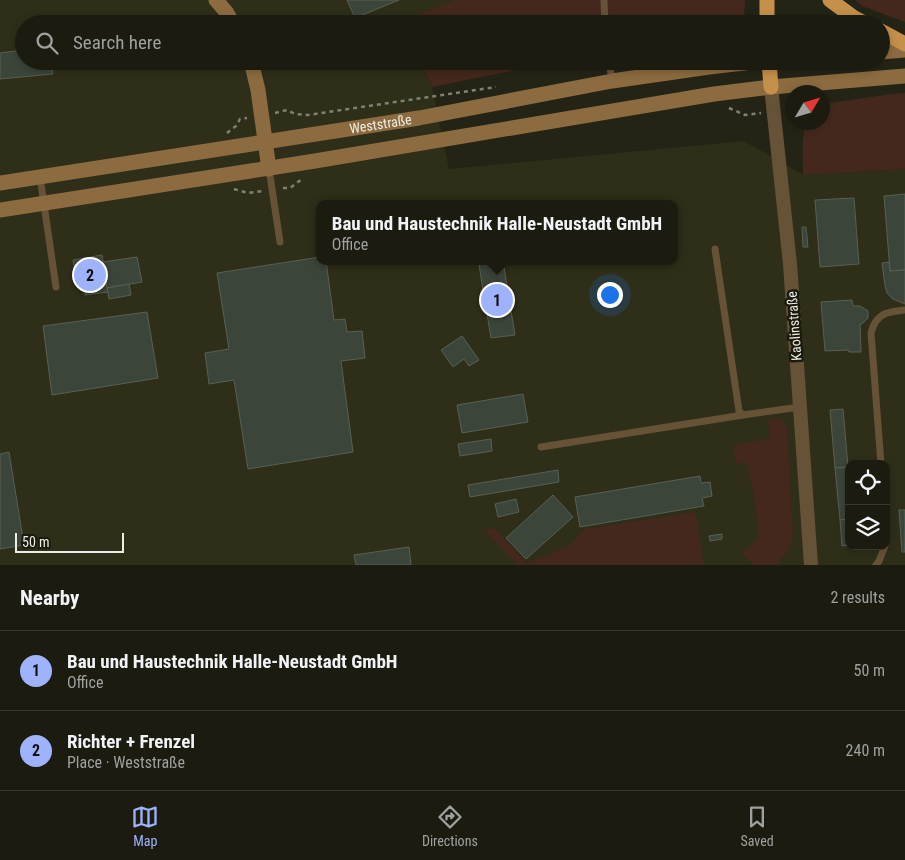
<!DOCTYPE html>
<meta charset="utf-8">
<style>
:root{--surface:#1b1b10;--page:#28281e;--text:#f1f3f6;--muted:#a0a19f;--line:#393930;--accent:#9fb3fd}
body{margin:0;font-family:"Roboto Condensed",sans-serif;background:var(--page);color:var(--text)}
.controls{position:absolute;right:15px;bottom:15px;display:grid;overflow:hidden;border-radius:10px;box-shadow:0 2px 8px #0003}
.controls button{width:45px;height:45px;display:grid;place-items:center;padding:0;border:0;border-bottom:1px solid var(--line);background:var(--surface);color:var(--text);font:25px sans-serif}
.compass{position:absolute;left:785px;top:85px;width:45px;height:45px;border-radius:50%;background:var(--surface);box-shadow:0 2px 8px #0003;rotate:52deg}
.scale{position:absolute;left:15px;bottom:12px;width:109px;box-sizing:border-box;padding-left:5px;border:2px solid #edede4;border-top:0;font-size:14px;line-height:18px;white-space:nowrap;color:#edede4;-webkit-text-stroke:4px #1b1a0d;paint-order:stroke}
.you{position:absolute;left:609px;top:294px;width:18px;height:18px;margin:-12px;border:4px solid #fff;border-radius:50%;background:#1a73e8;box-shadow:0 0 0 8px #1a73e833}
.badge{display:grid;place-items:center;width:32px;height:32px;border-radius:50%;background:var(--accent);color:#111;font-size:16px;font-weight:700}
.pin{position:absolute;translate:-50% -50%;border:2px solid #fff;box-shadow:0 1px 5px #0006}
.popup{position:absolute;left:316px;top:200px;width:362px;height:65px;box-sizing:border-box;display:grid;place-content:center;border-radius:10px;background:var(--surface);filter:drop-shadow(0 1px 4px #0005);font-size:16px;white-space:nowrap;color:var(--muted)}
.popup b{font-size:19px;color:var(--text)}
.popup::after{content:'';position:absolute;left:50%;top:100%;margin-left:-10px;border:10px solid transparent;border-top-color:var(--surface)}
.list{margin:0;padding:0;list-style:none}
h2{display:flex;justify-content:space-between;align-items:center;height:65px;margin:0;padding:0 20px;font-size:21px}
h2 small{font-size:16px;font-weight:400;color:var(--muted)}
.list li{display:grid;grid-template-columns:32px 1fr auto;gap:15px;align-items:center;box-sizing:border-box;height:80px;padding:0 20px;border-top:1px solid var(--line)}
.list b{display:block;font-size:19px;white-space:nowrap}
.list p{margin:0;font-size:16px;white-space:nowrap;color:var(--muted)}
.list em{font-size:16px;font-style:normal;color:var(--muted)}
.icon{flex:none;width:28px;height:28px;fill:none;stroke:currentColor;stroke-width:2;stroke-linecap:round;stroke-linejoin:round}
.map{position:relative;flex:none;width:905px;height:565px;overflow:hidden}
.search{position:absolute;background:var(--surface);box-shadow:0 2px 8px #0003;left:15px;right:15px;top:15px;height:55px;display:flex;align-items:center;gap:12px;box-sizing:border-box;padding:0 18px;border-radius:28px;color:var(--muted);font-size:19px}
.sheet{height:225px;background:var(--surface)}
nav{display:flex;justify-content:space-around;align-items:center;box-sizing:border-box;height:70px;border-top:1px solid var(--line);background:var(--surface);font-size:14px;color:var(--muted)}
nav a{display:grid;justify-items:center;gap:2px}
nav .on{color:var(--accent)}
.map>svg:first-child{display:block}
.built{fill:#2f2e19;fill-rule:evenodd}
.green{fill:#44281e}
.building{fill:#3c4539;stroke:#576154}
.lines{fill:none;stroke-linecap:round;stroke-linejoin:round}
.path{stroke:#808074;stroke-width:2.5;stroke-dasharray:4 4;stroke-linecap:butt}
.lane{stroke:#665237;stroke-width:7}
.street{stroke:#665237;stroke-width:14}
.secondary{stroke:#8c6b40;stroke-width:15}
.highway{stroke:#c4904a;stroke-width:15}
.labels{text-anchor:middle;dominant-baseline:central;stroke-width:5;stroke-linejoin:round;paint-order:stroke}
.street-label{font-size:14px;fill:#edede4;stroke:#1b1a0d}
</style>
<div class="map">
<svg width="905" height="565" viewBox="0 0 905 565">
<rect width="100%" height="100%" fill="#242416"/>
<path class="built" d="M0,0H453L403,21L404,24H24V61H420L432,87L449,169L744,141L803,175L905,169V565H0ZM320,204H674V261H320ZM849,464H886V546H849Z"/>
<g class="green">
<path d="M453,0H745L744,16L737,24H404L402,21Z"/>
<path d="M855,0H905V22L862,6Z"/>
<path d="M420,61H560L432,87Z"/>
<path d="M905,93V169L803,175C803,158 801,139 806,123L822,122L823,104L885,95Z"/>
<path d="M774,418L782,420L787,427L793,535L790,548L776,565H754L742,554L759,538L755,502L747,462L736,464L733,445L770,438L768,420Z"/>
<path d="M695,512L704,565H517L484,530L495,528L527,564L570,545L585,529Z"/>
</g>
<g class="building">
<path d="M347,0H399L355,18Z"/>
<path d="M24,50V61H51L53,74L0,79V53Z"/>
<path d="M905,194V270L890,271L884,196Z"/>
<path d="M854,198L859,264L820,267L815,200Z"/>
<path d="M802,227H806L808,247H803Z"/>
<path d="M102,255L108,292L85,295L84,287L78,288L73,260Z"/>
<path d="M137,257L142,282L107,288L103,262Z"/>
<path d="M320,257V261H326L334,320L345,319L347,332L362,331L365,358L341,361L353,452L248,469L234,380L209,384L205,353L229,349L217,273Z"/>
<path d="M503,261L515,335L491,338L479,265Z"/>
<path d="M889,262L890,271L905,270V304L893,299L887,293L885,286L882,263Z"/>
<path d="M129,284L131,295L109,299L107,288Z"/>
<path d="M852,300L853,306H860L868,311V318L862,324H860L861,352H849L848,350L825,351L821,302Z"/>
<path d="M147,312L158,378L52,395L43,326Z"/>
<path d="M462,336L479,360L469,366L464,359L453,367L441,350Z"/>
<path d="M523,394L528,422L462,433L457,405Z"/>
<path d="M843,409L848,467L835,468L830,410Z"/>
<path d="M491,439L492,451L460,456L458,444Z"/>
<path d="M9,452L24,545L0,549V454Z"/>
<path d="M848,467L849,519L840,520L835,468Z"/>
<path d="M558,470L559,482L470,497L468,485Z"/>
<path d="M700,476L701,483L710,482L712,496L702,498L704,506L580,527L575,497Z"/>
<path d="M553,495L573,517L526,559L506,538Z"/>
<path d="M516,499L519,512L498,517L495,504Z"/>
<path d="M899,510H905V552H902Z"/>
<path d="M849,519V545L842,546L840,520Z"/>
<path d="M722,534V539L710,541L709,536Z"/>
<path d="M409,547L411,565H356L354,555Z"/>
</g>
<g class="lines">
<g class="path">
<path d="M729,108L745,115L761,113"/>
<path d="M275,113L287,110L295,114L308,115L496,87"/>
<path d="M227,133L236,126L240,119L247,118"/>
<path d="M283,188H290L302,179"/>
<path d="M234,189L248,193L263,191"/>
</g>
<g class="lane">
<path d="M604,0L605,24"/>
<path d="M609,61L612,81"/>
<path d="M269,169L280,242"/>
<path d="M40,177L56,287"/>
<path d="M715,249L739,411L743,415L800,407"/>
<path d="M541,447L743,415"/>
<path d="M881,464L871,333C876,313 887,312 905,310"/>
<path d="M886,532V540"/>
<path d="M876,565L879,561L885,546"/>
</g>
<path class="street" d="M771,87L790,264L811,565"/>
<g class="secondary">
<path d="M216,0L227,13L233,24"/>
<path d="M881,52L905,50"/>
<path d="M251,61L258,90L269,169"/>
<path id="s1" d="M0,183L419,118L612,81L709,67L761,61"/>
<path d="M0,210L315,161L714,94L771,87L905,76"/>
</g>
<g class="highway">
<path d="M767,0V24"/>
<path d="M830,0L853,17L866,24"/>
<path d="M881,31L905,44"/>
<path d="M769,61L771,87"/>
</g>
</g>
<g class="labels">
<g class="street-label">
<text stroke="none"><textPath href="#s1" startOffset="385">Weststraße</textPath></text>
<text transform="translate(794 326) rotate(-94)">Kaolinstraße</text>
</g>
</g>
</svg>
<div class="controls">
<button><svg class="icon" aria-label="locate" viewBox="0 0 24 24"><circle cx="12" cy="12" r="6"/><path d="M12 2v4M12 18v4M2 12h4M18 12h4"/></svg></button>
<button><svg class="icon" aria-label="layers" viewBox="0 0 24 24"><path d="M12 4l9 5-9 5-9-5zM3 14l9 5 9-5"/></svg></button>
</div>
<svg class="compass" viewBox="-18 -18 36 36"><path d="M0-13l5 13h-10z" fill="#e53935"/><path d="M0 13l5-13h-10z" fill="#a0a19f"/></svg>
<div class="scale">50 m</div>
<div class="you"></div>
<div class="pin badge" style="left:497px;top:300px">1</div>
<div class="popup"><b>Bau und Haustechnik Halle-Neustadt GmbH</b>Office</div>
<div class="pin badge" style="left:90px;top:275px">2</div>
<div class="search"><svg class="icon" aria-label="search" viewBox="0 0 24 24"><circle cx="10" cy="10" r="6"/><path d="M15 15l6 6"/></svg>Search here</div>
</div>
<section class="sheet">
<h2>Nearby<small>2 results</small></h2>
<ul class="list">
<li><span class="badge">1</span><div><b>Bau und Haustechnik Halle-Neustadt GmbH</b><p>Office</p></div><em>50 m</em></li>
<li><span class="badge">2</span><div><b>Richter + Frenzel</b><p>Place · Weststraße</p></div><em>240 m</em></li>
</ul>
</section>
<nav>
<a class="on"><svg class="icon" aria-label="map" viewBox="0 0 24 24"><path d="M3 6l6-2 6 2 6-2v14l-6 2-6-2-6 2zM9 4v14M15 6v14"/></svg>Map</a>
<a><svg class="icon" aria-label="directions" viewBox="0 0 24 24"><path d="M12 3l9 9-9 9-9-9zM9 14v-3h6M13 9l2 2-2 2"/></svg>Directions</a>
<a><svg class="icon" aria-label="saved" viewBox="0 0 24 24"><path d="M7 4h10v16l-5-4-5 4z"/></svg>Saved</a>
</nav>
